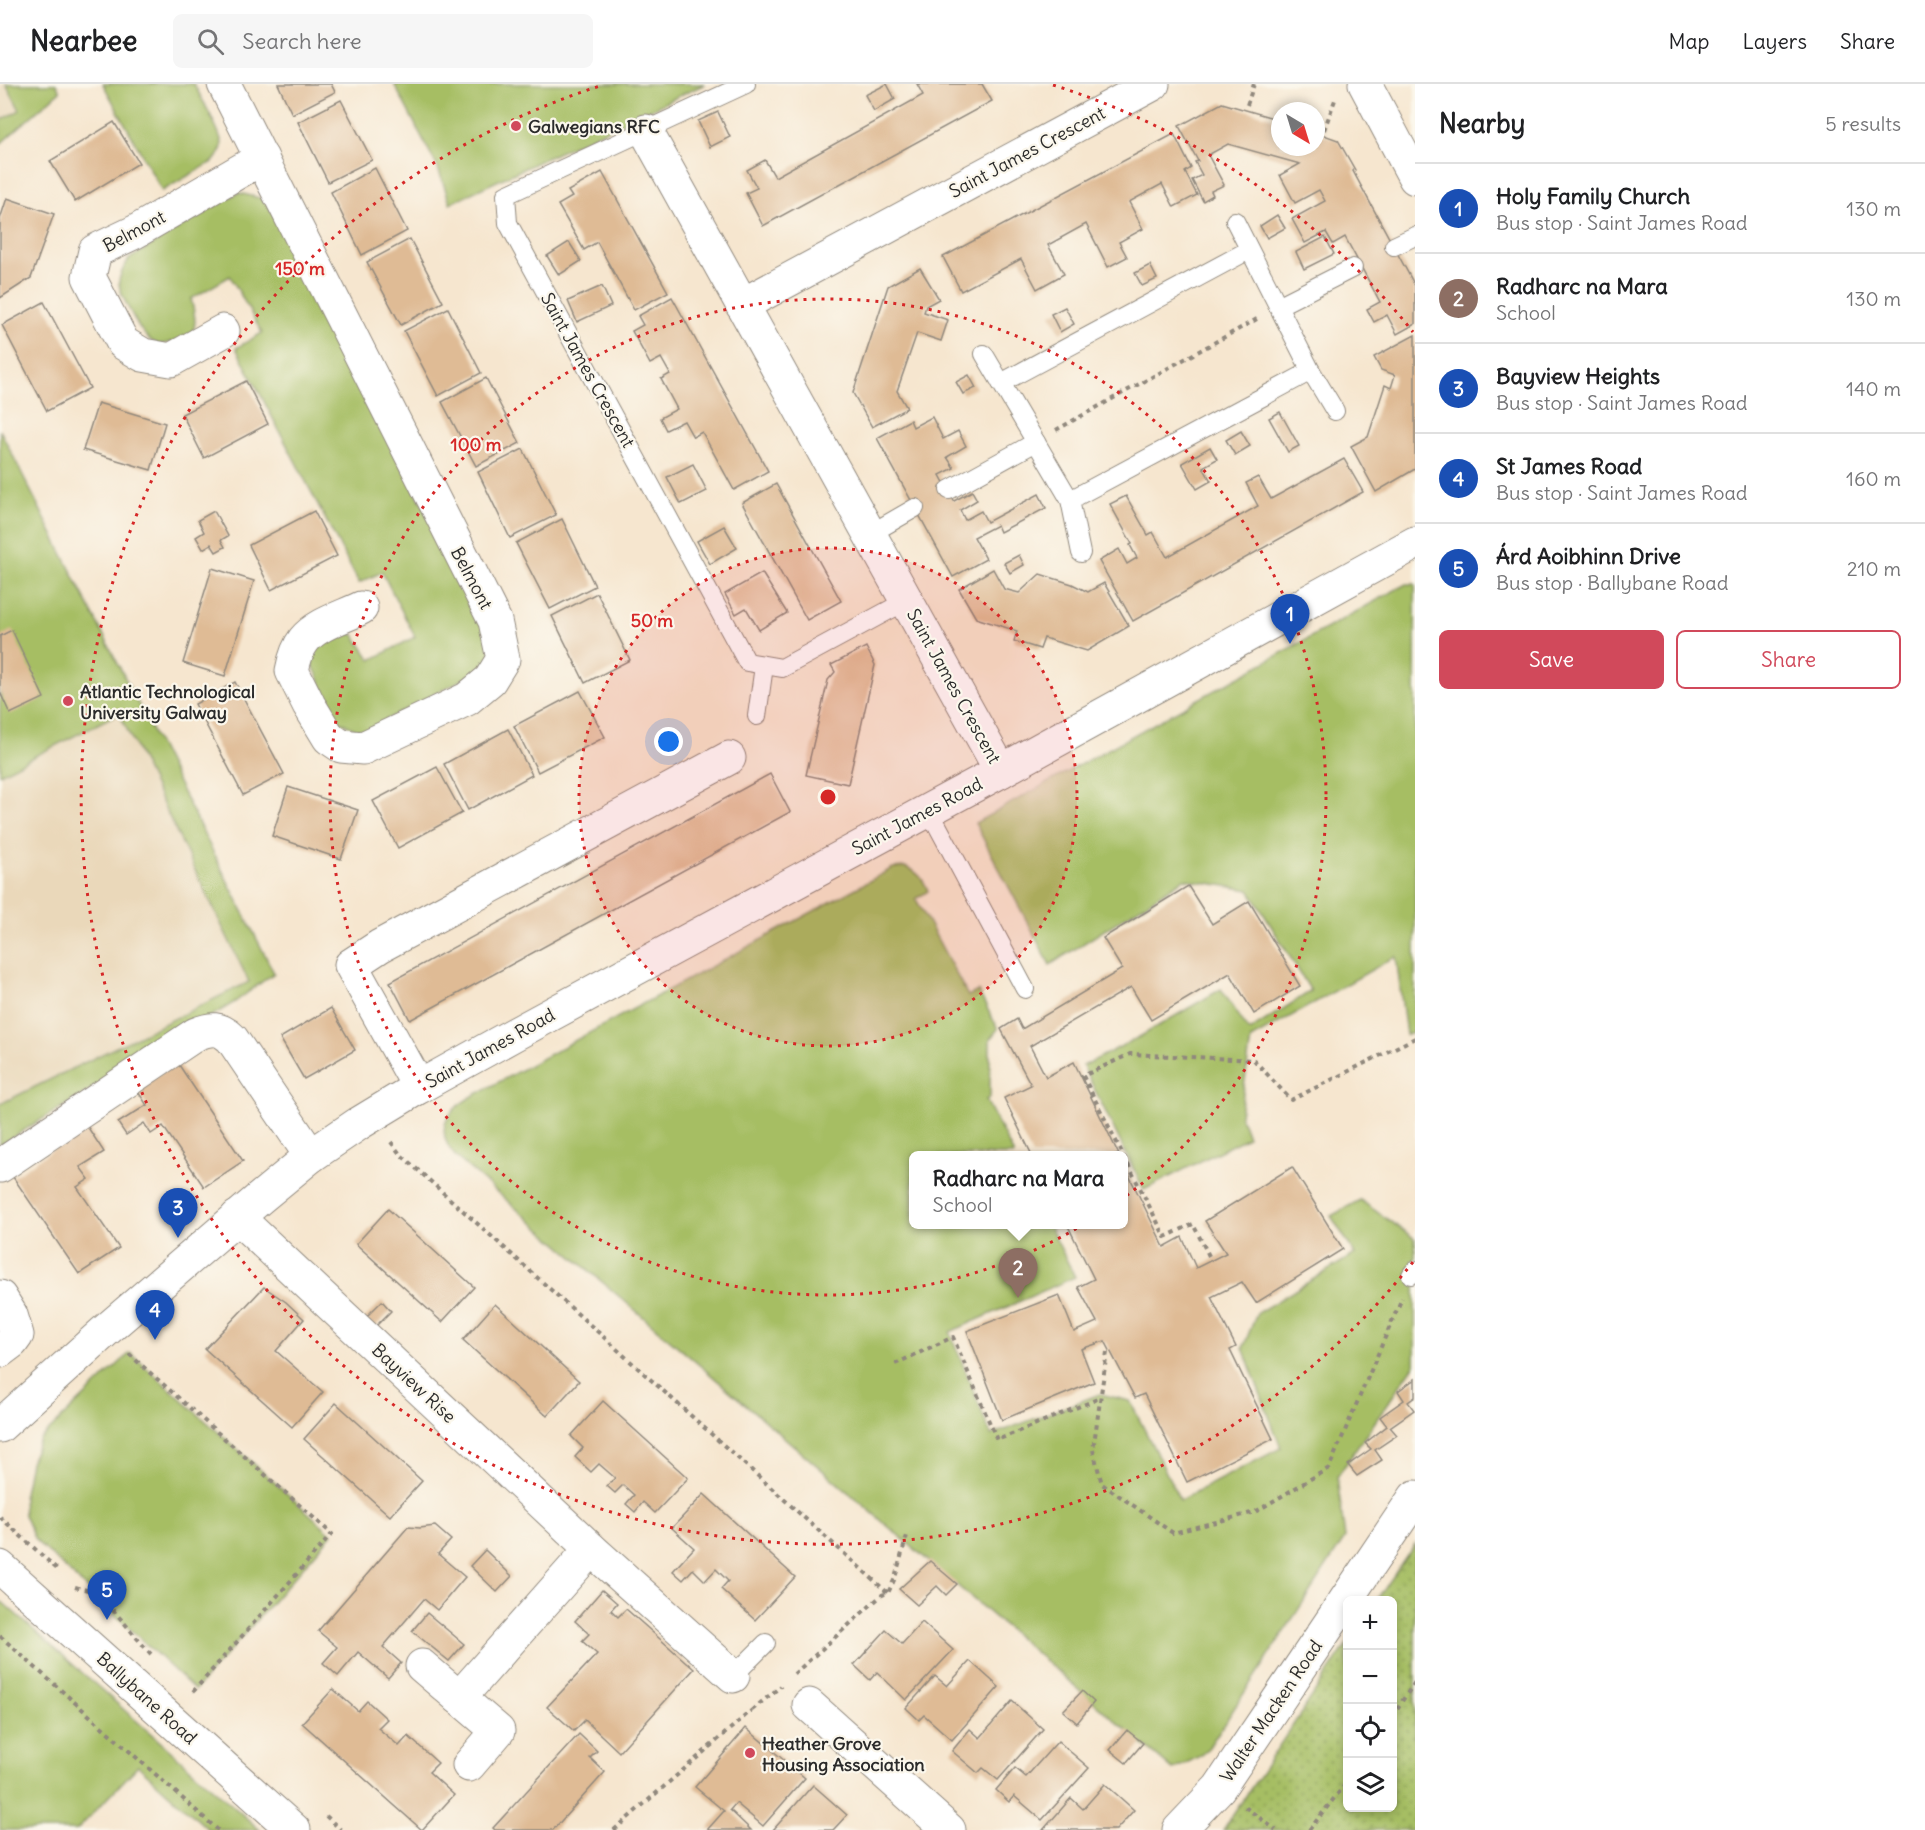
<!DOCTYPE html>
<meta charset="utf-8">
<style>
:root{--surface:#fff;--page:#f6f6f6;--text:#202124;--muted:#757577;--line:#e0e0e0;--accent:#d1495b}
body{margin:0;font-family:Delius,sans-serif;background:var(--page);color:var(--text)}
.controls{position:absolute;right:18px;bottom:18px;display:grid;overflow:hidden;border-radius:9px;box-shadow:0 3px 9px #0003}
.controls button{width:54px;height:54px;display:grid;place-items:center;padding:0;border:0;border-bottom:2px solid var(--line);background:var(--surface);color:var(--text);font:30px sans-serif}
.compass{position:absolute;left:1271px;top:18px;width:54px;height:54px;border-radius:50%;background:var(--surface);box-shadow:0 3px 9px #0003;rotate:142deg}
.you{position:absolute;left:669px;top:658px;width:21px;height:21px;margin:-15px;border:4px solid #fff;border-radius:50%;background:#1a73e8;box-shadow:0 0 0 9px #1a73e833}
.badge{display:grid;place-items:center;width:39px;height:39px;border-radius:50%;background:var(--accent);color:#fff;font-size:20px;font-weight:700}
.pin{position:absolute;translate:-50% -50px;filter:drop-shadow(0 2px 3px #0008)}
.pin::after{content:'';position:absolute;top:32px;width:21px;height:18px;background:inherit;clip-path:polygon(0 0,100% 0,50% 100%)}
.popup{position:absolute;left:909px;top:1067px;width:219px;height:78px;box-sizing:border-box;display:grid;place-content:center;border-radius:9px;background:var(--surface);filter:drop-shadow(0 2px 4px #0005);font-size:20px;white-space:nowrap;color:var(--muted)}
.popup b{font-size:22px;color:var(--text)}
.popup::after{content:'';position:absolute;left:50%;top:100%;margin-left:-12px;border:12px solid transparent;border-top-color:var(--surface)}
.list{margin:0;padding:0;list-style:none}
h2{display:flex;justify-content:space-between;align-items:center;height:78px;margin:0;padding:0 24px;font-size:26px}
h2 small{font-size:20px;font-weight:400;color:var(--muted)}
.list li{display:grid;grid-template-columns:39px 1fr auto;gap:18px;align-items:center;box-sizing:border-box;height:90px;padding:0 24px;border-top:2px solid var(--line)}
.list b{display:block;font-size:22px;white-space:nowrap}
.list p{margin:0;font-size:20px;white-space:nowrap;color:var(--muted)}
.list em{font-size:20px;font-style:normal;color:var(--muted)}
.actions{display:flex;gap:12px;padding:18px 24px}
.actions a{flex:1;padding:14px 0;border:2px solid var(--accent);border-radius:9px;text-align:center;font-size:21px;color:var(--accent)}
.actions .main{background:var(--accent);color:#fff}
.icon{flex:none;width:33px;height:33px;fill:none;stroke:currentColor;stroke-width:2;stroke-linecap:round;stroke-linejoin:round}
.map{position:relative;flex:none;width:1415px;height:1746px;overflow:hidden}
header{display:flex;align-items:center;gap:36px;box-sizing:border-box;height:84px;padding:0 30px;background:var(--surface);border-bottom:2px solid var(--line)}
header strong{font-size:28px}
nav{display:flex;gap:33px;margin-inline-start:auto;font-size:21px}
.search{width:420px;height:54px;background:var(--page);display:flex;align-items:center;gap:15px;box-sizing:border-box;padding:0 21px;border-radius:9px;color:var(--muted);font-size:22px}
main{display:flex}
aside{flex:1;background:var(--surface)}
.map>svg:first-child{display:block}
.built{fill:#ead8ba}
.grass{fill:#a6be64;stroke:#687448;stroke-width:1.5}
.park{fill:url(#park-dots);stroke:#687448;stroke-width:1.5}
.building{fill:#dfbb95}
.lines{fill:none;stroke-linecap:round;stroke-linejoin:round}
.service-casing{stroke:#90887d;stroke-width:20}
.minor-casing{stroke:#90887d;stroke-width:35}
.tertiary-casing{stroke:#90887d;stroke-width:35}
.secondary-casing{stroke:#90887d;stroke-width:35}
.path{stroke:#90887d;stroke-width:4;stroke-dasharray:4.5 4.5;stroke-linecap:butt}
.service{stroke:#fff;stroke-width:18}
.minor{stroke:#fff;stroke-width:33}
.tertiary{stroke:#fff;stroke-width:33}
.secondary{stroke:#fff;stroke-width:33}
.ring{fill:none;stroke:#d62828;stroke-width:3;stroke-dasharray:3 6}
.poi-dot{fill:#d1495b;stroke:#fbf7ec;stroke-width:2}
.labels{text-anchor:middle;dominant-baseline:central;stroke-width:4.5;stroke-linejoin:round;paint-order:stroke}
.poi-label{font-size:18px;font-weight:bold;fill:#2b2b2b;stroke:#fbf7ec;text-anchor:start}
.street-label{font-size:18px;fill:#2b2b2b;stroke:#fbf7ec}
.centre{fill:#d62828;stroke:#fbf7ec;stroke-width:3}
.ring-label{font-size:18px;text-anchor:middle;font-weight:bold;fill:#d62828;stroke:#fbf7ec;stroke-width:4.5;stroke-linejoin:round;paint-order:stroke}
</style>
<header>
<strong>Nearbee</strong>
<div class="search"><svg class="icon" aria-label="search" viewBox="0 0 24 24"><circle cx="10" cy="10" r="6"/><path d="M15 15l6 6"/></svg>Search here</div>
<nav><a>Map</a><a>Layers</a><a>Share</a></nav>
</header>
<main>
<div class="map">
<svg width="1415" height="1746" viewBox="0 0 1415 1746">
<defs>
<pattern id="park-dots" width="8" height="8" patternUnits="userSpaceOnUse" patternTransform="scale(1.5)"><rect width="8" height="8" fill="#a6be64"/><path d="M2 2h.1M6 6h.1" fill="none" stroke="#879b53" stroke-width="1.8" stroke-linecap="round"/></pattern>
</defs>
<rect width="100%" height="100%" fill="#fbf7ec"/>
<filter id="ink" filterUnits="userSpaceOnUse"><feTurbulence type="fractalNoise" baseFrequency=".0167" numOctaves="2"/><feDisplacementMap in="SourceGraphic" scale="12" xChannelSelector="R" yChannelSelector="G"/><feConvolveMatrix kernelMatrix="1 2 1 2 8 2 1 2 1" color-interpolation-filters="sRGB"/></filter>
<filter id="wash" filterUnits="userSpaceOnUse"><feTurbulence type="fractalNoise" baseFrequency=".008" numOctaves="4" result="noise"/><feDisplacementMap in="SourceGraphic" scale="24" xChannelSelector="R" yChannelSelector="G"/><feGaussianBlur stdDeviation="1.35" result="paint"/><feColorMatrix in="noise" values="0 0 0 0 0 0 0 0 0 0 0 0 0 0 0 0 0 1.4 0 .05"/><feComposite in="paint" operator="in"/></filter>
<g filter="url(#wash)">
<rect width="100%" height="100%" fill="#f6e6cf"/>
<g class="built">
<path d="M0,0H56L60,7L0,60Z"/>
<path d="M0,346L274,889L235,918L0,1061Z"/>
</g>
<g class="grass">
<path d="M6,0H56L60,7L0,60V37L20,26Z"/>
<path d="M103,0H194C200,12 222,49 222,61C222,67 218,72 214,77L162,107Z"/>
<path d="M394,0H705L450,119L438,84Z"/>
<path d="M239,109L260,114L268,119L489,550L491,574L473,590L367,646H356L337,636L311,577L313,567L327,558L349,548L355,552L371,576L415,553L382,488L359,499L236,264L262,249L230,192L191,215C201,252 192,255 158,261C154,258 149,256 146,252C138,244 118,207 119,197C120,189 125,182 129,175L229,113Z"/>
<path d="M0,346L274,889L235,918L0,1061V1020L249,898L119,629L0,690Z"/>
<path d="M1406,500H1415V947L1406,951L1396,872L1251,955L1240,1031L1248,1053L1144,1106L1083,982L1141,952L1221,905L1249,947L1311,907L1249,806L1184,795L1050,881L975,739Z"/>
<path d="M905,783C918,788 923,794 928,807L916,815L968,912L978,907L998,945L990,955V1013L986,1016L1014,1071L913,1072V1140L1049,1141L1075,1193L950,1248L991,1351L1100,1310L1130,1317L1180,1416L1281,1364L1243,1264L1257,1229L1355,1170L1331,1132L1360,1116L1415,1155V1280L1337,1393L1345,1454L1209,1663L1200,1672L1173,1686L456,1073C434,1048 445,1028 471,1013L893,784Z"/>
<path d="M130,1269L332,1450L195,1606L35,1456L24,1431L23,1414L30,1378L40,1355Z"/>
<path d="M0,1516L260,1746H209L138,1682L77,1746H0Z"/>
</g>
<path class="park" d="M1415,1460V1746H1223L1347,1560L1348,1724H1392V1516H1377Z"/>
<g id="blocks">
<g class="building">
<path d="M278,0H331L335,8L292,30Z"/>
<path d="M887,0L895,15L874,27L865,11Z"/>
<path d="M917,0H982L992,17L763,142L746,109L757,104L747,86L765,76L775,93L923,11Z"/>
<path d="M341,16L372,76L328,98L298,38Z"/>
<path d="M1222,19L1280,36V63H1316V48L1338,56L1355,86L1353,87L1415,202V240L1397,250L1387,231L1374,238L1367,225L1380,218L1345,153L1333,160L1326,148L1305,159L1292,135L1325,117L1319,106L1295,119L1280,91L1300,80L1228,60L1208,71L1224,101L1211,107L1213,111L1203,117L1192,96L1202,91L1195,78L1198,77L1179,42Z"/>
<path d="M718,28L730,53L710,63L698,37Z"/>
<path d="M114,38L139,79L75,118L50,77Z"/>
<path d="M1174,50L1191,84L1185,88L1197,111L1174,123L1162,100L1129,118L1143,145L1119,158L1127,173L1108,183L1086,140L1048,161L1064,190L1037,205L1021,175L961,207L943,173Z"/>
<path d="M375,84L407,147L362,171L331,108Z"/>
<path d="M602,88L668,208L634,226L597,158L584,166L558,121L572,113L568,107Z"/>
<path d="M7,114L54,130L31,194L0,214V135Z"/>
<path d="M1277,131L1285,144L1267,154L1260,142Z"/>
<path d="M1325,153L1334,170L1304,185L1296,168Z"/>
<path d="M410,155L443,218L401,241L367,178Z"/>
<path d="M569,158L581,177L559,191L547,172Z"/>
<path d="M1150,181L1157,195L1142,202L1135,189Z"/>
<path d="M920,184L939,215L926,222L924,228L948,236L941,257L917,249L897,307L907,324L872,343L853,309L888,202Z"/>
<path d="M602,202L611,222L577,238L568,217Z"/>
<path d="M672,213L768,387L734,406L702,348L693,353L684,337L666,346L660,334L677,325L661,295L670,290L661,274L650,280L632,247L643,241L638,232Z"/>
<path d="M44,218L90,304L47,327L2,241Z"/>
<path d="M1065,223L1074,240L1060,248L1051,230Z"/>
<path d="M448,224L481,289L438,312L404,247Z"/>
<path d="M1415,251V385L1376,408L1351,362L1368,353L1385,301L1391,304L1395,291L1381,286L1374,273Z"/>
<path d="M969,291L976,304L963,310L956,298Z"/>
<path d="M486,294L520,359L476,382L442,318Z"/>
<path d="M246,297L268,340L204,374L182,330Z"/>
<path d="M98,319L165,339L151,386L83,366Z"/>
<path d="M1280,328L1299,362L1288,368L1269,334Z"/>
<path d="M932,333L943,355L958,347L966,362L947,373L954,384L940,391L954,417L972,407L977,416L960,426L965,436L981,427L987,438L1039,410L1046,424L1000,448L997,441L974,453L986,475L953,493L877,354L910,336L913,343Z"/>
<path d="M1241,347L1250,362L1235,371L1226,356Z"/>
<path d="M1210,363L1217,375L1203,383L1211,397L1197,405L1182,379Z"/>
<path d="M523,365L556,431L510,454L478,388Z"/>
<path d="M1344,375L1363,408L1133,537L1099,477L1119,465L1127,480L1137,474L1130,461L1132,460L1110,420L1126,412L1148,451L1153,448L1167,473L1258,422L1246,399L1258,393L1271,415Z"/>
<path d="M693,380L707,407L681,420L667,393Z"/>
<path d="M776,400L841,517L807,536L742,419Z"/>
<path d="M214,427L228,452L221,456L225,463L216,468L211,460L203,465L196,453L204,448L198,436Z"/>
<path d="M314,427L337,472L271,506L249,461Z"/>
<path d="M562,435L595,502L550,525L516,459Z"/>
<path d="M724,442L737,464L710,480L697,457Z"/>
<path d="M1019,471L1024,481L1010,489L1004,479Z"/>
<path d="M212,484L254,497L225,592L183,579Z"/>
<path d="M993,485L1004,505L1019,509L1040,490L1072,500L1088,508L1104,499L1129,542L1087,567L1044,554L1040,565L1014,557L1017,547L976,534L959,505Z"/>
<path d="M762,489L787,529L759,546L746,524L736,530L725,510Z"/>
<path d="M597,509L630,576L585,599L552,532Z"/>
<path d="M12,546L44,614L10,630L0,608V552Z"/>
<path d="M866,563L875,581L848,700L806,691L828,596L835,588L831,581Z"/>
<path d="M235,598L284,690L243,711L195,620Z"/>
<path d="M580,607L605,653L538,688L514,642Z"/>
<path d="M508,645L532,691L468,726L444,680Z"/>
<path d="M437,683L462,729L398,764L373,717Z"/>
<path d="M770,690L790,728L410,936L390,898Z"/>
<path d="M288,703L358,726L341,775L272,752Z"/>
<path d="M1188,802L1212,840L1249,817L1300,902L1254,930L1230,889L1151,936L1131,903L1030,962L1046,993L1074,978L1119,1071H1032L1004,1014L1031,1001L1001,945L1017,935L1022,945L1122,885L1103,854Z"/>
<path d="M331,924L355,966L304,995L280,954Z"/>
<path d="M177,978L243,1077L204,1103L163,1042L151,1050L144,1039L126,1051L118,1039L147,1021L136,1005Z"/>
<path d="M87,1042L104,1068L80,1083L89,1095L77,1103L119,1164L79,1190L13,1093Z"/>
<path d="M1123,1079L1164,1163L1182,1153L1196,1184L1226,1169L1205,1137L1292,1083L1343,1165L1256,1219L1242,1198L1211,1213L1236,1263L1230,1266L1273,1355L1187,1398L1144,1310L1135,1314L1105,1257L1081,1265L1094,1298L1002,1336L967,1247L1059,1211L1074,1248L1097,1238L1078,1203L1094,1195L1067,1140H1123Z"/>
<path d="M388,1125L474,1203L442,1238L356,1160Z"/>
<path d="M264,1203L286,1218L304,1235L276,1267L323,1308L292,1343L205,1265Z"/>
<path d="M382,1217L391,1227L374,1244L365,1234Z"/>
<path d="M495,1220L579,1297L547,1332L463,1256Z"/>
<path d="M1415,1295V1313L1408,1318L1414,1326L1390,1343L1397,1351L1375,1366L1382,1376L1357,1392L1348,1381L1371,1365L1365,1359L1387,1342L1380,1333L1404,1316L1398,1307Z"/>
<path d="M603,1317L688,1394L655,1429L643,1418L635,1428L626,1420L634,1411L623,1401L615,1409L607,1402L615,1394L599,1380L591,1388L575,1373L583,1364L571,1352Z"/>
<path d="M336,1319L422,1397L390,1432L304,1355Z"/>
<path d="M704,1410L795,1493L755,1536L721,1505L728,1497L716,1485L705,1497L693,1485L683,1496L673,1487L694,1464L672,1444Z"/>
<path d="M435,1442L451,1456L438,1470L465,1493L437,1526L424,1515L383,1563L401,1579L388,1594L358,1568L338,1592L323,1579L337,1563L318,1547L408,1443L420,1444Z"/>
<path d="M485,1466L512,1492L497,1508L470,1482Z"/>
<path d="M930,1477L957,1500L946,1511L937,1502L917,1521L899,1505Z"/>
<path d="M602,1506L617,1519L611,1526L618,1533L626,1525L694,1585L619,1668L585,1636L574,1647L547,1623L597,1570L582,1557L589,1550L575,1537Z"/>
<path d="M427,1529L464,1560L449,1577L412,1547Z"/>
<path d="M922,1538L953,1566L906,1616L877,1588L870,1596L854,1581L886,1546L902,1560Z"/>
<path d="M970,1577L999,1603L952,1656L924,1631L919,1636L906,1624L935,1592L947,1602Z"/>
<path d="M333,1605L358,1627L367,1617L387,1635L378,1644L399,1662L408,1652L438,1679L429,1688L454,1711L422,1746L302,1639Z"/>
<path d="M1082,1607L1094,1618L1077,1639L1063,1627Z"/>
<path d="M1012,1617L1043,1645L998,1696L983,1684L978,1689L952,1667L970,1645L980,1654Z"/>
<path d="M746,1644L805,1694L763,1742L736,1719L730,1726L751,1746H707L724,1727L695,1703Z"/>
<path d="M1127,1646L1143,1659L1126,1679L1110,1666Z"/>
<path d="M579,1650L597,1667L590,1674L605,1688L553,1746H495L493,1744Z"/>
<path d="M1058,1657L1089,1684L1042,1736L1014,1712L1009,1718L996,1706L1015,1684L1026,1693Z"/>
<path d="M1105,1700L1134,1726L1116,1746H1043L1071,1714L1083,1725Z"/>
<path d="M813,1701L847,1731L833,1746H773Z"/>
</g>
</g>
</g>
<g filter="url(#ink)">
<use href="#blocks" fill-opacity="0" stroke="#90887d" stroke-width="1.5"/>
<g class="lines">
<g class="service-casing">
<g id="service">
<path d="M746,0L506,111L508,139L747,578L782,584L906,517"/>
<path d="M1235,137L1311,287L1335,327"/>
<path d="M1394,162L1415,152"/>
<path d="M1278,222L1353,184"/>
<path d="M984,270L1070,416L1081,469"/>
<path d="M1001,299L1249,166"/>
<path d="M949,406L1036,358"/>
<path d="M1070,416L1311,287"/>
<path d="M870,450L915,424"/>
<path d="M757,632L764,582"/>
<path d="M929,726L1025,905"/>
<path d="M1411,1191L1415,1186"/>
<path d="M733,1592L766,1559"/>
</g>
</g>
<g class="minor-casing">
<g id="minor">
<path d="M224,0L495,537L503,575L490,596L467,615L363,664L341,662L329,654L309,621L292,587C294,576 297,565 304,556C317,540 343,533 361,524"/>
<path d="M1365,0L1415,94"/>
<path d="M646,47L1001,687"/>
<path d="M742,221L1153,0"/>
<path d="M223,247L171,276L143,271L123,259L89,193L95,167L135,148L262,74"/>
<path d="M419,1003L351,881L380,862L729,674"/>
<path d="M0,1082L196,950C211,944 220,943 232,955L311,1072"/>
<path d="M237,1133L591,1465L733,1592"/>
<path d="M0,1213L11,1231L17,1251L12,1258L0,1267"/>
<path d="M422,1582L498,1647L469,1681"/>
<path d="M459,1614L591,1465"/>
<path d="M809,1621L949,1746"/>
</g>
</g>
<g class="tertiary-casing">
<g id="tertiary">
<path d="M0,1342L104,1248L260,1114L311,1072L358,1040L419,1003L513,951L1001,687L1415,459"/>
<path d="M1179,1746L1219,1704L1415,1413"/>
</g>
</g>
<g class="secondary-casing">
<path id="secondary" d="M0,1483L294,1746"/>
</g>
<g class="path">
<path d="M1247,21L1254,0"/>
<path d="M1324,46L1335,16"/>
<path d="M1056,346L1257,235"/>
<path d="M391,1058L400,1070L888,1509"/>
<path d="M1209,1172L1193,1140L1165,1153L1083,992L1130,970L1254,976L1291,1016L1415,954"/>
<path d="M1107,1268L1093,1366L1102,1400L1173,1449L1255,1428L1329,1384L1402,1214"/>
<path d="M129,1270L332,1450L191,1610"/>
<path d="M895,1280L953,1253L997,1356L1100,1314"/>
<path d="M0,1433L57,1485"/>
<path d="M75,1503C81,1505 88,1505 93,1509C116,1525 132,1550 151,1570"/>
<path d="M0,1552L218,1746"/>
<path d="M794,1590L882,1511L888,1509L895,1494L908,1448"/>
<path d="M752,1626L781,1602"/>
<path d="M1392,1632L1415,1598"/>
<path d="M1245,1723L1276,1746"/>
<path d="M326,1732L341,1746"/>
<path d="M614,1746L752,1626"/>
<path d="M1309,1746L1348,1697"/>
</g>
<use href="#service" class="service"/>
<use href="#minor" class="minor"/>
<use href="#tertiary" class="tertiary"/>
<use href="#secondary" class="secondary"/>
</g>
</g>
<circle cx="828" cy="713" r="249" fill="#d62828" fill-opacity=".12"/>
<g class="ring">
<circle cx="828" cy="713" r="249"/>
<circle cx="828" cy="713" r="498"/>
<path d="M1413 1178A747 747 0 1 1 603 1M1053 1A747 747 0 0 1 1413 248"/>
</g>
<g class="poi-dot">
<circle cx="516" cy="42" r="6"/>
<circle cx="68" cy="617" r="6"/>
<circle cx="750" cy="1669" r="6"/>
</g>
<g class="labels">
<g class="poi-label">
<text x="528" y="42">Galwegians RFC</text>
<text x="80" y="607">Atlantic Technological<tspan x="80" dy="21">University Galway</tspan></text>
<text x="762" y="1659">Heather Grove<tspan x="762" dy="21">Housing Association</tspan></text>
</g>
<g class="street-label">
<text transform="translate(1027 68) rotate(-28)">Saint James Crescent</text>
<text transform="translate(134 147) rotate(-28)">Belmont</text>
<text transform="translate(588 286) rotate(61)">Saint James Crescent</text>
<text transform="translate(472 494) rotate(62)">Belmont</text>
<text transform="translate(954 602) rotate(61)">Saint James Crescent</text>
<text transform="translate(917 732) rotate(-28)">Saint James Road</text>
<text transform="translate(490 964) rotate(-29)">Saint James Road</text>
<text transform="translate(414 1299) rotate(43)">Bayview Rise</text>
<text transform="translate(147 1614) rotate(42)">Ballybane Road</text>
<text transform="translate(1271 1627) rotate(-56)">Walter Macken Road</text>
</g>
</g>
<circle cx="828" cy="713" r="9" class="centre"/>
<g class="ring-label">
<text x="300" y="191">150 m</text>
<text x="476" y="367">100 m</text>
<text x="652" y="543">50 m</text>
</g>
</svg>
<div class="controls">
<button>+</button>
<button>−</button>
<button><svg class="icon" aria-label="locate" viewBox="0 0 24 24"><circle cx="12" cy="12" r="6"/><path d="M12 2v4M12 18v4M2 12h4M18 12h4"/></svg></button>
<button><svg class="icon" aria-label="layers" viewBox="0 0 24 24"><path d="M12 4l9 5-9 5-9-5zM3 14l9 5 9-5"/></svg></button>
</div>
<svg class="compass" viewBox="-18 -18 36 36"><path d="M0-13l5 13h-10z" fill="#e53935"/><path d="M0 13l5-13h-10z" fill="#757577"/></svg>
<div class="you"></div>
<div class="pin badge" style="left:1290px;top:560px;background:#1a4fb4">1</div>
<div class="pin badge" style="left:1018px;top:1214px;background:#8d6e63">2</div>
<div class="popup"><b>Radharc na Mara</b>School</div>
<div class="pin badge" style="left:178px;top:1154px;background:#1a4fb4">3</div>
<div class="pin badge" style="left:155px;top:1256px;background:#1a4fb4">4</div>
<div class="pin badge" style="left:107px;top:1536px;background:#1a4fb4">5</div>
</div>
<aside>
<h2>Nearby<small>5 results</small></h2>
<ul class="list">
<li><span class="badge" style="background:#1a4fb4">1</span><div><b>Holy Family Church</b><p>Bus stop · Saint James Road</p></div><em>130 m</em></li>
<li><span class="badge" style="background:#8d6e63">2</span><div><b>Radharc na Mara</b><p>School</p></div><em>130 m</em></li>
<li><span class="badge" style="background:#1a4fb4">3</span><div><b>Bayview Heights</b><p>Bus stop · Saint James Road</p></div><em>140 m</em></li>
<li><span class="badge" style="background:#1a4fb4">4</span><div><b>St James Road</b><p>Bus stop · Saint James Road</p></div><em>160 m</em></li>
<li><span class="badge" style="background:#1a4fb4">5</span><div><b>Árd Aoibhinn Drive</b><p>Bus stop · Ballybane Road</p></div><em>210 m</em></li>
</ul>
<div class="actions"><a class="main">Save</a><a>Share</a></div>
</aside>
</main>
